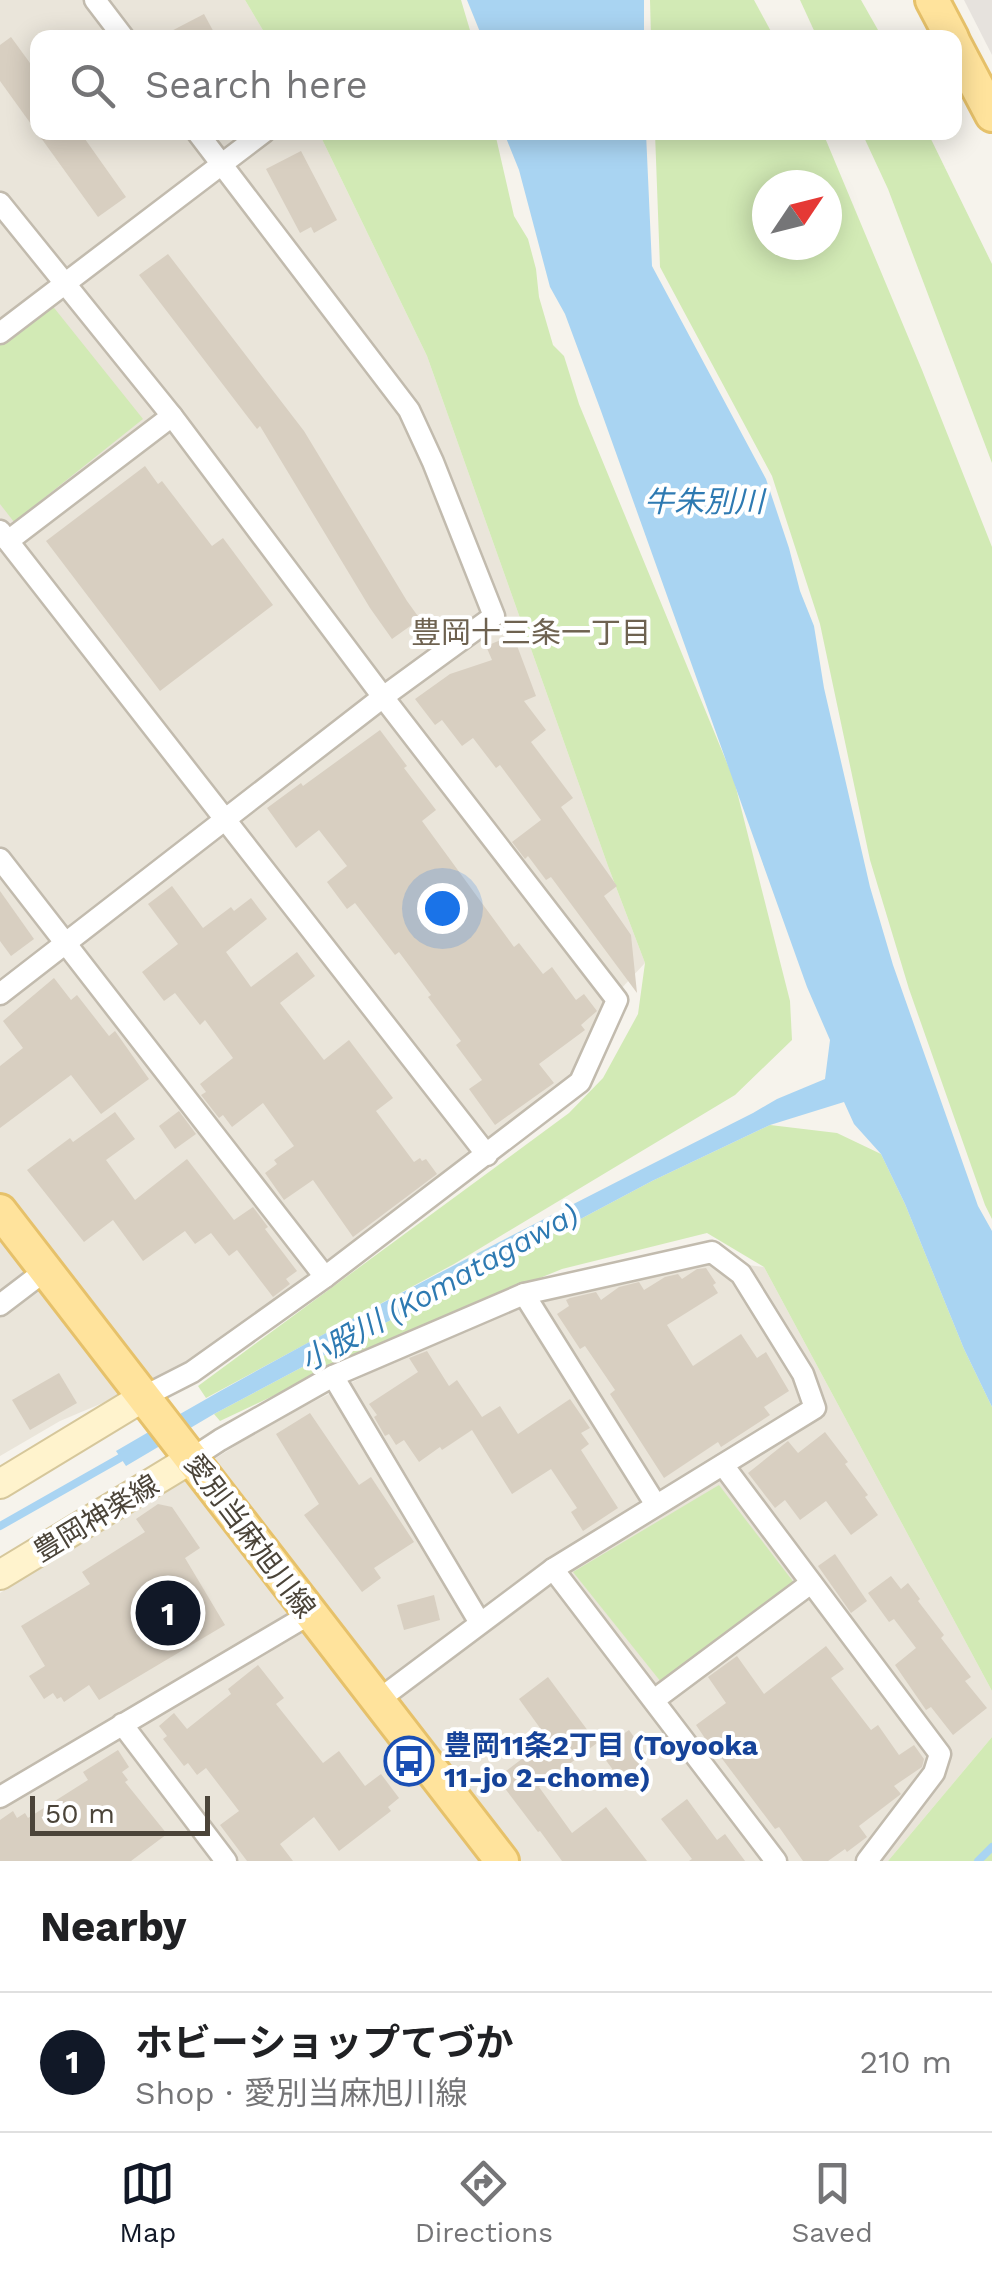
<!DOCTYPE html>
<meta charset="utf-8">
<style>
:root{--surface:#fff;--page:#f6f6f6;--text:#202124;--muted:#757577;--line:#e0e0e0;--accent:#111827}
body{margin:0;font-family:"Work Sans","Noto Sans JP",sans-serif;background:var(--page);color:var(--text)}
.compass{position:absolute;left:752px;top:170px;width:90px;height:90px;border-radius:50%;background:var(--surface);box-shadow:0 5px 25px #0003;rotate:55deg}
.scale{position:absolute;left:30px;bottom:25px;width:180px;box-sizing:border-box;padding-left:10px;border:5px solid #4b4439;border-top:0;font-size:28px;line-height:35px;white-space:nowrap;color:#4b4439;-webkit-text-stroke:8px #fff;paint-order:stroke}
.you{position:absolute;left:442px;top:908px;width:35px;height:35px;margin:-25px;border:8px solid #fff;border-radius:50%;background:#1a73e8;box-shadow:0 0 0 15px #1a73e833}
.badge{display:grid;place-items:center;width:65px;height:65px;border-radius:50%;background:var(--accent);color:#fff;font-size:32px;font-weight:700}
.pin{position:absolute;translate:-50% -50%;border:5px solid #fff;box-shadow:0 2px 10px #0006}
.list{margin:0;padding:0;list-style:none}
h2{display:flex;justify-content:space-between;align-items:center;height:130px;margin:0;padding:0 40px;font-size:42px}
h2 small{font-size:32px;font-weight:400;color:var(--muted)}
.list li{display:grid;grid-template-columns:65px 1fr auto;gap:30px;align-items:center;box-sizing:border-box;height:140px;padding:0 40px;border-top:2px solid var(--line)}
.list b{display:block;font-size:38px;white-space:nowrap}
.list p{margin:0;font-size:32px;white-space:nowrap;color:var(--muted)}
.list em{font-size:32px;font-style:normal;color:var(--muted)}
.icon{flex:none;width:55px;height:55px;fill:none;stroke:currentColor;stroke-width:2;stroke-linecap:round;stroke-linejoin:round}
.map{position:relative;flex:none;width:992px;height:1861px;overflow:hidden}
.search{position:absolute;background:var(--surface);box-shadow:0 5px 25px #0003;left:30px;right:30px;top:30px;height:110px;display:flex;align-items:center;gap:25px;box-sizing:border-box;padding:0 35px;border-radius:20px;color:var(--muted);font-size:38px}
.sheet{height:270px;background:var(--surface)}
nav{display:flex;justify-content:space-around;align-items:center;box-sizing:border-box;height:140px;border-top:2px solid var(--line);background:var(--surface);font-size:28px;color:var(--muted)}
nav a{display:grid;justify-items:center;gap:5px}
nav .on{color:var(--accent)}
.map>svg:first-child{display:block}
.residential{fill:#eae5da}
.industrial{fill:#e6e2dd}
.green{fill:#d2eab5;fill-rule:evenodd}
.water{fill:#a9d4f2}
.lines{fill:none;stroke-linecap:round;stroke-linejoin:round}
.stream{stroke:#a9d4f2;stroke-width:8}
.building{fill:#d8cfc1}
.street-casing{stroke:#c2bbae;stroke-width:25}
.secondary-casing{stroke:#d6c79b;stroke-width:32}
.primary-casing{stroke:#e6c16a;stroke-width:38}
.street{stroke:#fff;stroke-width:20}
.secondary{stroke:#fff3cd;stroke-width:28}
.primary{stroke:#ffe39c;stroke-width:32}
.labels{text-anchor:middle;dominant-baseline:central;stroke-width:8;stroke-linejoin:round;paint-order:stroke}
.street-label{font-size:28px;fill:#4b4439;stroke:#fff}
.transit-label{font-size:28px;font-weight:bold;fill:#164399;stroke:#fff;text-anchor:start}
.water-label{font-size:30px;font-style:italic;fill:#2e7ab2;stroke:#fff}
.neighbourhood-label{font-size:30px;fill:#6e6250;stroke:#fff}
</style>
<div class="map">
<svg width="992" height="1861" viewBox="0 0 992 1861">
<rect width="100%" height="100%" fill="#f6f3ec"/>
<g class="residential">
<path d="M0,0H245L267,37L38,38V132L319,133L427,356L608,866L645,963L605,1006L572,1075L188,1367L60,1421L0,1456Z"/>
<path d="M707,1260L764,1267L992,1691V1737L888,1861H0V1593L275,1421L444,1336L599,1282Z"/>
</g>
<path class="industrial" d="M964,0H992V55Z"/>
<g class="green">
<path d="M245,0H461L472,37H267Z"/>
<path d="M650,0H754L774,37H651Z"/>
<path d="M800,0H861L882,37H817Z"/>
<path d="M319,133H495L514,216L528,239L536,269L539,297L553,345L564,356L579,404L734,780L790,1001L792,1040L735,1095L454,1264L206,1398L198,1386L569,1113L603,1078L638,1014L645,963L608,866L427,356Z"/>
<path d="M655,133H823L922,370L992,547V1219L985,1205L909,989L870,860L820,624L772,476L660,267ZM767,185H827V245H767Z"/>
<path d="M862,133H928L992,264V463L888,189Z"/>
<path d="M51,304L143,419L14,522L0,504V344Z"/>
<path d="M770,1125L837,1133L881,1154L905,1204L964,1349L992,1407V1691L764,1267L707,1233L562,1269L408,1332L220,1421L214,1414L652,1181Z"/>
<path d="M719,1485L795,1584L661,1682L573,1572Z"/>
<path d="M992,1737V1861H888Z"/>
</g>
<g class="water">
<path d="M467,0H644V37H482Z"/>
<path d="M504,133H646L652,266L766,479L789,548L800,591L814,626L824,688L870,887L893,965L978,1206L992,1231V1407L964,1349L905,1204L881,1154L854,1124L844,1102L770,1125L652,1181L214,1414L126,1466L116,1451C323,1329 538,1222 753,1113L777,1099L825,1079L830,1040L807,987L601,411L565,314L550,287L519,170Z"/>
</g>
<g class="lines">
<g class="stream">
<path d="M0,1526L127,1454"/>
<path d="M978,1861L992,1847"/>
</g>
</g>
<g class="building">
<path d="M204,14L217,38H158Z"/>
<path d="M11,37L38,74V132H80L126,197L98,217L0,81V45Z"/>
<path d="M301,151L337,220L314,233L311,227L300,233L266,169Z"/>
<path d="M168,254L304,431L407,601L420,619L392,639L370,608L260,426L257,429L139,275Z"/>
<path d="M145,466L158,484L162,481L212,546L223,538L273,605L160,691L46,541Z"/>
<path d="M513,635L536,696L524,701L546,730L531,742L573,798L561,807L617,886L604,896L631,935L637,993L551,877L546,880L528,856L525,859L512,842L541,820L500,765L496,768L473,738L462,746L442,720L435,725L415,699L450,674L492,660L486,646Z"/>
<path d="M380,730L407,766L404,768L436,810L422,821L514,947L519,943L543,974L552,967L576,1000L584,994L597,1011L581,1025L585,1030L539,1064L554,1083L495,1125L469,1089L482,1080L456,1045L461,1041L428,997L431,995L399,952L395,955L355,903L347,909L327,882L347,866L319,830L296,848L267,808L301,783L303,786Z"/>
<path d="M172,886L203,928L231,907L234,911L251,898L267,919L226,952L251,987L297,952L315,976L280,1003L324,1060L349,1040L393,1098L376,1111L414,1162L420,1158L422,1161L426,1159L437,1174L353,1237L313,1180L284,1200L265,1173L277,1164L274,1160L294,1146L263,1103L232,1127L223,1115L219,1118L201,1095L206,1092L200,1084L233,1058L205,1020L200,1025L175,993L164,1001L142,972L178,944L148,904Z"/>
<path d="M0,891L34,939L11,956L0,941Z"/>
<path d="M54,978L71,1000L77,995L109,1036L115,1031L149,1079L101,1114L71,1075L0,1128V1066L23,1048L3,1021Z"/>
<path d="M179,1111L196,1134L175,1149L159,1126Z"/>
<path d="M115,1112L135,1139L106,1160L135,1200L187,1159L234,1220L253,1207L268,1227L265,1229L297,1271L286,1279L290,1284L273,1297L237,1250L229,1256L211,1233L195,1244L185,1231L143,1261L113,1220L84,1242L27,1170L70,1138L73,1142Z"/>
<path d="M706,1268L716,1283L713,1285L718,1293L667,1325L693,1366L741,1334L757,1358L766,1352L789,1391L764,1407L770,1415L721,1447L718,1442L664,1478L610,1394L615,1390L585,1346L580,1349L557,1314L569,1306L566,1300L570,1298L596,1292L601,1300L619,1287L639,1282L644,1290L665,1277L678,1274L682,1279L697,1269Z"/>
<path d="M427,1351L449,1386L457,1380L482,1417L500,1406L518,1434L570,1399L590,1428L581,1433L589,1444L581,1450L618,1508L583,1531L571,1512L577,1508L551,1469L512,1494L472,1430L442,1450L440,1447L419,1462L404,1440L396,1445L389,1434L385,1436L374,1417L377,1415L369,1404L418,1372L409,1358Z"/>
<path d="M59,1373L77,1403L30,1430L12,1400Z"/>
<path d="M310,1413L359,1485L371,1477L414,1542L374,1568L381,1578L362,1592L304,1515L319,1504L276,1434Z"/>
<path d="M825,1432L848,1462L845,1464L868,1495L865,1497L878,1515L851,1535L826,1501L800,1520L785,1500L775,1508L748,1473L788,1441L798,1453Z"/>
<path d="M158,1504L172,1507L200,1548L185,1558L225,1625L99,1700L89,1685L64,1702L61,1697L57,1699L53,1693L44,1699L29,1676L45,1666L21,1626L90,1584L82,1572L145,1532L136,1519Z"/>
<path d="M835,1554L867,1601L851,1613L818,1566Z"/>
<path d="M891,1576L901,1589L908,1583L920,1599L918,1601L944,1635L941,1638L971,1677L965,1681L987,1708L953,1735L931,1707L926,1710L895,1665L916,1648L894,1619L889,1622L868,1593Z"/>
<path d="M434,1595L440,1620L404,1630L397,1605Z"/>
<path d="M826,1646L844,1669L831,1678L871,1730L878,1725L899,1755L914,1745L924,1759L922,1767L894,1786L901,1794L859,1826L867,1837L847,1852L845,1849L828,1861H803L779,1827L775,1829L717,1752L715,1753L696,1725L726,1703L708,1677L737,1656L764,1694Z"/>
<path d="M258,1665L284,1698L276,1704L323,1763L339,1751L365,1786L381,1774L399,1798L388,1807L391,1811L339,1851L314,1817L280,1844L293,1861H247L220,1825L239,1811L206,1768L197,1775L188,1763L184,1766L163,1739L167,1736L159,1726L174,1713L187,1729L231,1694L228,1689Z"/>
<path d="M548,1677L597,1743L539,1787L572,1833L606,1807L647,1861H562L540,1831L538,1832L497,1778L548,1739L519,1699Z"/>
<path d="M629,1730L649,1758L636,1768L641,1774L625,1786L599,1751Z"/>
<path d="M118,1750L129,1767L122,1772L128,1780L125,1782L167,1834L131,1861H0V1820L13,1811L17,1818L25,1813L28,1818L88,1780L83,1772Z"/>
<path d="M687,1799L717,1840L725,1834L745,1861H689L692,1859L661,1819Z"/>
</g>
<g class="lines">
<g class="street-casing">
<g id="street">
<path d="M95,0L124,38"/>
<path d="M0,203L172,416L383,697L617,1000L580,1082L325,1277L192,1372L145,1396"/>
<path d="M0,333L264,132"/>
<path d="M0,531L487,1155"/>
<path d="M8,541L172,416"/>
<path d="M0,859L325,1277"/>
<path d="M0,994L383,697L494,616L433,462L409,410L197,132"/>
<path d="M524,1294L656,1505"/>
<path d="M0,1305L46,1270"/>
<path d="M333,1376L480,1623"/>
<path d="M191,1459L220,1440L333,1376L524,1294L712,1252L741,1274L803,1374L815,1408L553,1569L377,1701"/>
<path d="M723,1465L940,1754L934,1773L867,1861"/>
<path d="M553,1569L776,1861"/>
<path d="M654,1700L811,1583"/>
<path d="M122,1724L226,1861"/>
<path d="M0,1797L310,1614"/>
</g>
</g>
<g class="secondary-casing">
<g id="secondary">
<path d="M0,1484L145,1396"/>
<path d="M0,1575L191,1459"/>
</g>
</g>
<g class="primary-casing">
<g id="primary">
<path d="M932,0L952,38"/>
<path d="M954,43L992,115"/>
<path d="M0,1211L502,1861"/>
</g>
</g>
<use href="#street" class="street"/>
<use href="#secondary" class="secondary"/>
<use href="#primary" class="primary"/>
</g>
<defs>
<g id="bus-ring" transform="scale(2.5)"><circle r="9.5" fill="#fff" stroke="#1a4fb4" stroke-width="1.5"/><path d="M-5-6H5V4H4V6H2V4H-2V6H-4V4H-5ZM-3.5-4V0h7V-4ZM-3.5 1.2v1.5H-2V1.2ZM2 1.2v1.5H3.5V1.2Z" fill="#1a4fb4"/></g>
</defs>
<g fill-rule="evenodd">
<use href="#bus-ring" x="409" y="1761"/>
</g>
<g class="labels">
<g class="street-label">
<text transform="translate(96 1518) rotate(-31)">豊岡神楽線</text>
<text transform="translate(250 1536) rotate(53)">愛別当麻旭川線</text>
</g>
<g class="transit-label">
<text x="444" y="1745">豊岡11条2丁目 (Toyooka<tspan x="444" dy="32">11-jo 2-chome)</tspan></text>
</g>
<g class="water-label">
<text x="704" y="501">牛朱別川</text>
<text transform="translate(439 1287) rotate(-29)">小股川 (Komatagawa)</text>
</g>
<g class="neighbourhood-label">
<text x="531" y="632">豊岡十三条一丁目</text>
</g>
</g>
</svg>
<svg class="compass" viewBox="-18 -18 36 36"><path d="M0-13l5 13h-10z" fill="#e53935"/><path d="M0 13l5-13h-10z" fill="#757577"/></svg>
<div class="scale">50 m</div>
<div class="you"></div>
<div class="pin badge" style="left:168px;top:1613px">1</div>
<div class="search"><svg class="icon" aria-label="search" viewBox="0 0 24 24"><circle cx="10" cy="10" r="6"/><path d="M15 15l6 6"/></svg>Search here</div>
</div>
<section class="sheet">
<h2>Nearby<small></small></h2>
<ul class="list">
<li><span class="badge">1</span><div><b>ホビーショップてづか</b><p>Shop · 愛別当麻旭川線</p></div><em>210 m</em></li>
</ul>
</section>
<nav>
<a class="on"><svg class="icon" aria-label="map" viewBox="0 0 24 24"><path d="M3 6l6-2 6 2 6-2v14l-6 2-6-2-6 2zM9 4v14M15 6v14"/></svg>Map</a>
<a><svg class="icon" aria-label="directions" viewBox="0 0 24 24"><path d="M12 3l9 9-9 9-9-9zM9 14v-3h6M13 9l2 2-2 2"/></svg>Directions</a>
<a><svg class="icon" aria-label="saved" viewBox="0 0 24 24"><path d="M7 4h10v16l-5-4-5 4z"/></svg>Saved</a>
</nav>
